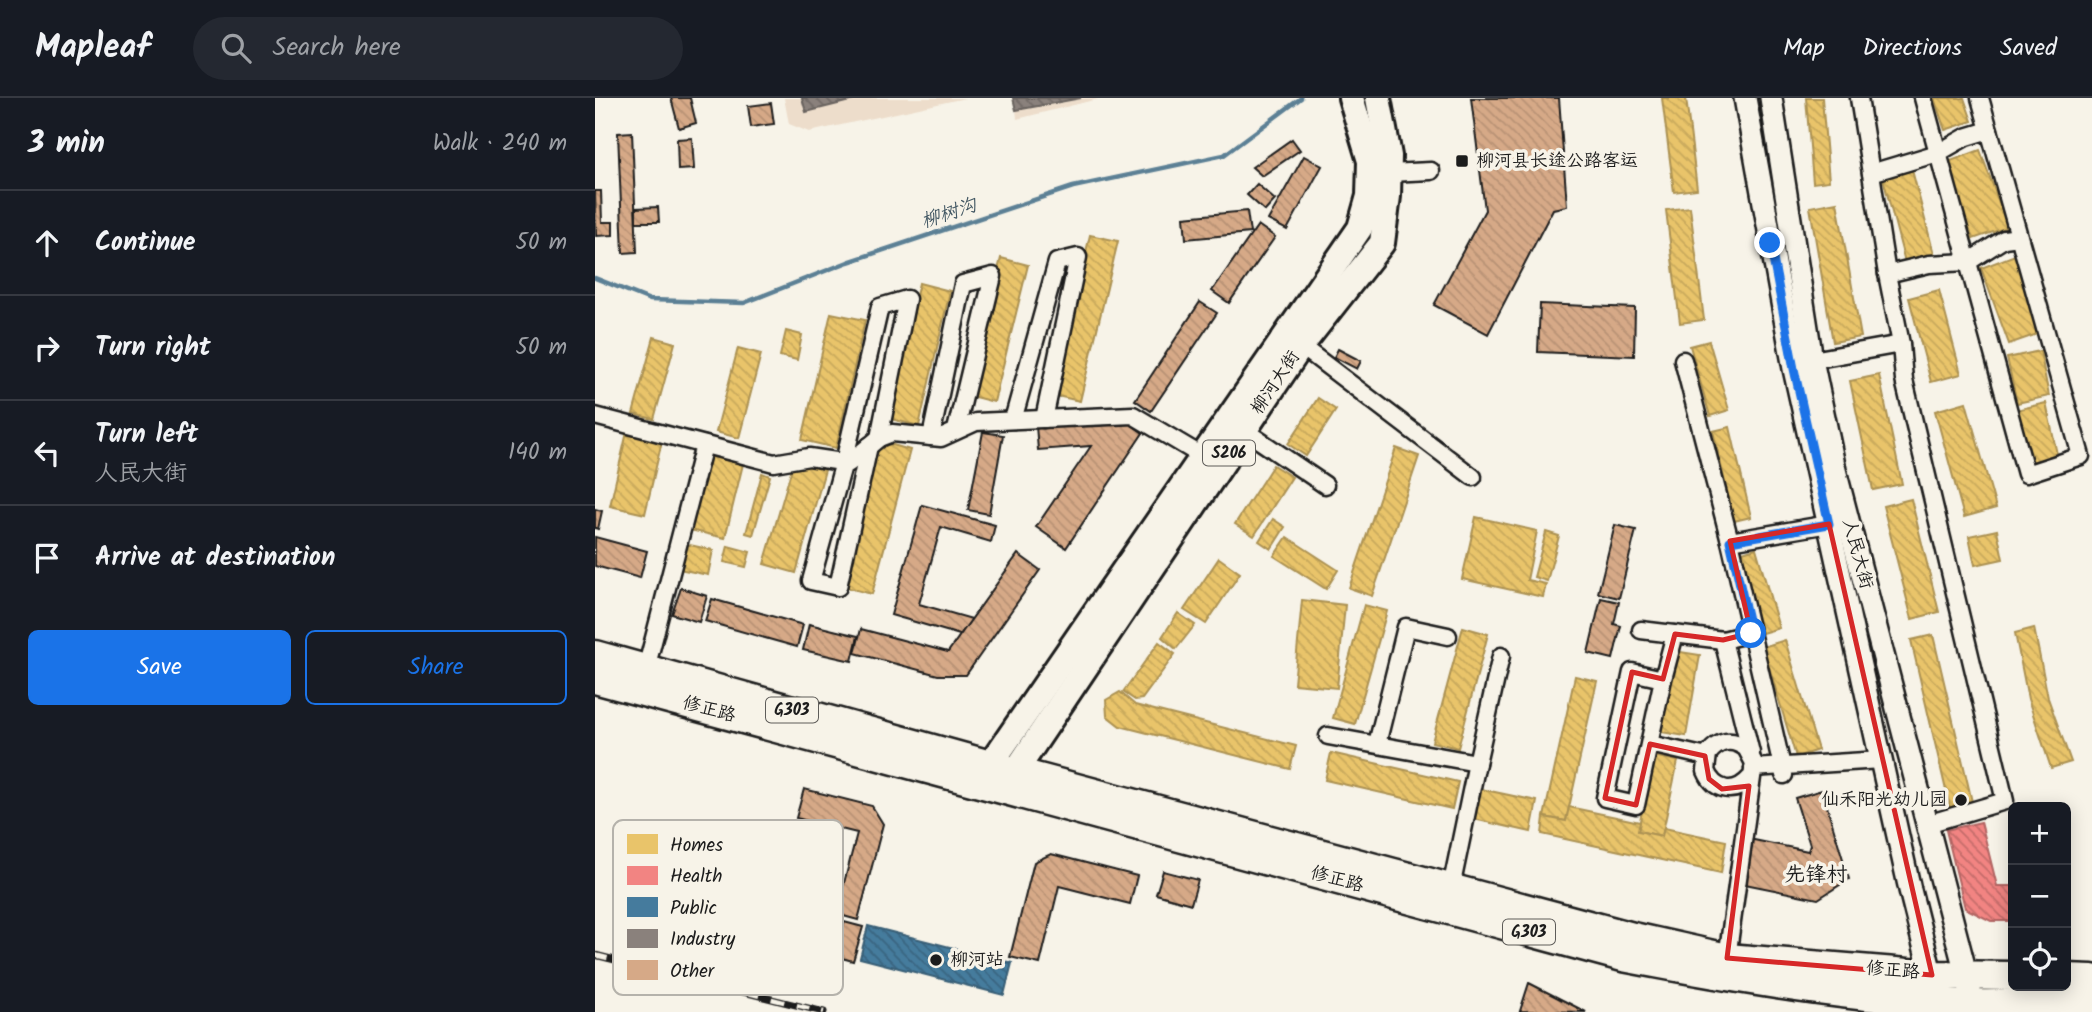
<!DOCTYPE html>
<meta charset="utf-8">
<style>
:root{--surface:#171b24;--page:#242831;--text:#f1f3f6;--muted:#9ea1a6;--line:#363941;--accent:#1a73e8}
body{margin:0;font-family:Kalam,"LXGW WenKai TC",sans-serif;background:var(--page);color:var(--text)}
.controls{position:absolute;right:21px;bottom:21px;display:grid;overflow:hidden;border-radius:10px;box-shadow:0 4px 18px #0003}
.controls button{width:63px;height:63px;display:grid;place-items:center;padding:0;border:0;border-bottom:2px solid var(--line);background:var(--surface);color:var(--text);font:35px sans-serif}
.stop{position:absolute;width:21px;height:21px;margin:-16px;border:5px solid #1a73e8;border-radius:50%;background:#fff}
.stop.end{background:#1a73e8;border-color:#fff;box-shadow:0 2px 7px #0008}
.list{margin:0;padding:0;list-style:none}
h2{display:flex;justify-content:space-between;align-items:center;height:91px;margin:0;padding:0 28px;font-size:30px}
h2 small{font-size:23px;font-weight:400;color:var(--muted)}
.list li{display:grid;grid-template-columns:46px 1fr auto;gap:21px;align-items:center;box-sizing:border-box;height:105px;padding:0 28px;border-top:2px solid var(--line)}
.list b{display:block;font-size:26px;white-space:nowrap}
.list p{margin:0;font-size:23px;white-space:nowrap;color:var(--muted)}
.list em{font-size:23px;font-style:normal;color:var(--muted)}
.actions{display:flex;gap:14px;padding:21px 28px}
.actions a{flex:1;padding:16px 0;border:2px solid var(--accent);border-radius:10px;text-align:center;font-size:24px;color:var(--accent)}
.actions .main{background:var(--accent);color:#fff}
.icon{flex:none;width:38px;height:38px;fill:none;stroke:currentColor;stroke-width:2;stroke-linecap:round;stroke-linejoin:round}
.map{position:relative;flex:none;width:1497px;height:914px;overflow:hidden}
header{display:flex;align-items:center;gap:42px;box-sizing:border-box;height:98px;padding:0 35px;background:var(--surface);border-bottom:2px solid var(--line)}
header strong{font-size:33px}
nav{display:flex;gap:38px;margin-inline-start:auto;font-size:24px}
.search{width:490px;height:63px;background:var(--page);display:flex;align-items:center;gap:18px;box-sizing:border-box;padding:0 24px;border-radius:38px;color:var(--muted);font-size:26px}
main{display:flex}
aside{flex:1;background:var(--surface)}
.map>svg:first-child{display:block}
.built{fill:#edddcb}
.homes{fill:url(#homes-back-hatch);stroke:#ac9253;stroke-width:2}
.health{fill:url(#health-back-hatch);stroke:#b26563;stroke-width:2}
.public{fill:url(#public-back-hatch);stroke:#395e76;stroke-width:2}
.industry{fill:url(#industry-back-hatch);stroke:#69635f;stroke-width:2}
.lines{fill:none;stroke-linecap:round;stroke-linejoin:round}
.stream{stroke:#5c8095;stroke-width:4.5}
.building{fill:url(#building-back-hatch);stroke:#1c1c1c;stroke-width:2}
.street-casing{stroke:#1c1c1c;stroke-width:21}
.secondary-casing{stroke:#1c1c1c;stroke-width:26}
.primary-casing{stroke:#1c1c1c;stroke-width:30}
.highway-casing{stroke:#1c1c1c;stroke-width:33}
.street{stroke:#f7f3e8;stroke-width:16}
.secondary{stroke:#f7f3e8;stroke-width:21}
.primary{stroke:#f7f3e8;stroke-width:24}
.highway{stroke:#f7f3e8;stroke-width:28}
.rail-casing{stroke:#1c1c1c;stroke-width:7}
.rail{stroke:#f7f3e8;stroke-width:4.5;stroke-dasharray:13;stroke-linecap:butt}
.route{stroke:#1a73e8;stroke-width:9}
.marked{fill:none;stroke:#d62828;stroke-width:5;stroke-linejoin:round}
.poi-dot{fill:#1c1c1c;stroke:#f7f3e8;stroke-width:2.5}
.labels{text-anchor:middle;dominant-baseline:central;stroke-width:7;stroke-linejoin:round;paint-order:stroke}
.shield{fill:#f7f3e8;stroke:#5e5c59;stroke-width:2}
.shield-label{font-size:16px;font-weight:bold;fill:#1c1c1c}
.poi-label{font-size:18px;fill:#1c1c1c;stroke:#f7f3e8;text-anchor:start}
.street-label{font-size:18px;fill:#1c1c1c;stroke:#f7f3e8}
.water-label{font-size:19px;font-style:italic;fill:#415662;stroke:#f7f3e8}
.quarter-label{font-size:21px;fill:#1c1c1c;stroke:#f7f3e8}
.key{fill:#f7f3e8;stroke:#b5b2ab;stroke-width:2}
.key-label{font-size:19px;fill:#1c1c1c}
</style>
<header>
<strong>Mapleaf</strong>
<div class="search"><svg class="icon" aria-label="search" viewBox="0 0 24 24"><circle cx="10" cy="10" r="6"/><path d="M15 15l6 6"/></svg>Search here</div>
<nav><a>Map</a><a>Directions</a><a>Saved</a></nav>
</header>
<main>
<aside>
<h2>3 min<small>Walk · 240 m</small></h2>
<ul class="list">
<li><svg class="icon" aria-label="ahead" viewBox="0 0 24 24"><path d="M12 20V5M6 11l6-6 6 6"/></svg><div><b>Continue</b></div><em>50 m</em></li>
<li><svg class="icon" aria-label="right" viewBox="0 0 24 24"><path d="M7 20v-9h11M14 6l5 5-5 5"/></svg><div><b>Turn right</b></div><em>50 m</em></li>
<li><svg class="icon" aria-label="left" viewBox="0 0 24 24"><path d="M17 20v-9H6M10 6l-5 5 5 5"/></svg><div><b>Turn left</b><p>人民大街</p></div><em>140 m</em></li>
<li><svg class="icon" aria-label="arrive" viewBox="0 0 24 24"><path d="M6 21V4h12l-3 4 3 4H6"/></svg><div><b>Arrive at destination</b></div></li>
</ul>
<div class="actions"><a class="main">Save</a><a>Share</a></div>
</aside>
<div class="map">
<svg width="1497" height="914" viewBox="0 0 1497 914">
<defs>
<pattern id="homes-back-hatch" width="6" height="6" patternUnits="userSpaceOnUse" patternTransform="scale(1.75)"><rect width="6" height="6" fill="#e9c46a"/><path d="M-1 5l2 2M0 0l6 6M5-1l2 2" fill="none" stroke="#c7a85b"/></pattern>
<pattern id="health-back-hatch" width="6" height="6" patternUnits="userSpaceOnUse" patternTransform="scale(1.75)"><rect width="6" height="6" fill="#f28482"/><path d="M-1 5l2 2M0 0l6 6M5-1l2 2" fill="none" stroke="#c36b6a"/></pattern>
<pattern id="public-back-hatch" width="6" height="6" patternUnits="userSpaceOnUse" patternTransform="scale(1.75)"><rect width="6" height="6" fill="#457b9d"/><path d="M-1 5l2 2M0 0l6 6M5-1l2 2" fill="none" stroke="#39647f"/></pattern>
<pattern id="industry-back-hatch" width="6" height="6" patternUnits="userSpaceOnUse" patternTransform="scale(1.75)"><rect width="6" height="6" fill="#8a817c"/><path d="M-1 5l2 2M0 0l6 6M5-1l2 2" fill="none" stroke="#706965"/></pattern>
<pattern id="building-back-hatch" width="6" height="6" patternUnits="userSpaceOnUse" patternTransform="scale(1.75)"><rect width="6" height="6" fill="#d6a987"/><path d="M-1 5l2 2M0 0l6 6M5-1l2 2" fill="none" stroke="#b79174"/></pattern>
</defs>
<rect width="100%" height="100%" fill="#f7f3e8"/>
<filter id="ink" filterUnits="userSpaceOnUse"><feTurbulence type="fractalNoise" baseFrequency=".0143" numOctaves="2"/><feDisplacementMap in="SourceGraphic" scale="14" xChannelSelector="R" yChannelSelector="G"/><feConvolveMatrix kernelMatrix="1 2 1 2 8 2 1 2 1" color-interpolation-filters="sRGB"/></filter>
<g filter="url(#ink)">
<g class="built">
<path d="M189,0H370L214,34L194,26Z"/>
<path d="M420,0H507L422,21Z"/>
</g>
<g class="homes">
<path d="M1067,0H1091L1102,91L1079,94Z"/>
<path d="M1211,0H1227L1234,83L1218,85Z"/>
<path d="M1339,0H1369L1377,23L1350,32Z"/>
<path d="M1385,52L1413,129L1378,141L1350,65Z"/>
<path d="M1317,72L1339,156L1310,164L1288,80Z"/>
<path d="M1242,104L1266,239L1238,244L1215,109Z"/>
<path d="M1095,109L1109,222L1085,225L1071,112Z"/>
<path d="M495,137L523,143L485,303L457,297Z"/>
<path d="M1420,157L1448,234L1414,246L1386,170Z"/>
<path d="M406,160L433,167L399,304L372,297Z"/>
<path d="M324,185L355,193L324,328L292,320Z"/>
<path d="M1344,192L1366,276L1336,284L1314,200Z"/>
<path d="M236,215L270,222L241,350L207,342Z"/>
<path d="M191,233L207,237L202,262L185,258Z"/>
<path d="M59,239L80,245L59,321L38,316Z"/>
<path d="M1114,243L1134,312L1115,318L1095,248Z"/>
<path d="M143,250L166,256L144,340L121,334Z"/>
<path d="M1445,253L1454,298L1422,305L1412,260Z"/>
<path d="M1284,277L1307,386L1278,392L1255,283Z"/>
<path d="M723,300L741,312L711,358L693,346Z"/>
<path d="M1371,304L1401,410L1369,419L1340,313Z"/>
<path d="M1451,305L1463,361L1433,368L1421,312Z"/>
<path d="M1135,329L1156,419L1139,423L1118,333Z"/>
<path d="M32,334L67,343L50,416L15,408Z"/>
<path d="M284,343L315,352L277,496L246,488Z"/>
<path d="M801,350L824,358L777,498L754,490Z"/>
<path d="M113,358L148,366L130,440L95,432Z"/>
<path d="M199,363L230,372L201,475L169,466Z"/>
<path d="M678,367L697,379L659,438L640,426Z"/>
<path d="M167,375L175,378L158,437L151,435Z"/>
<path d="M1316,401L1344,514L1317,521L1288,408Z"/>
<path d="M881,419L942,433L932,482L951,486L948,499L867,481Z"/>
<path d="M678,421L690,429L676,451L664,443Z"/>
<path d="M1402,432L1408,461L1380,467L1374,438Z"/>
<path d="M951,434L964,438L952,483L939,479Z"/>
<path d="M692,439L743,472L731,491L679,458Z"/>
<path d="M90,446L118,452L113,477L84,471Z"/>
<path d="M133,448L155,454L151,469L129,464Z"/>
<path d="M1161,450L1184,530L1167,535L1144,455Z"/>
<path d="M624,460L645,475L611,526L589,512Z"/>
<path d="M707,502L750,507L742,590L699,586Z"/>
<path d="M769,507L792,513L760,626L738,620Z"/>
<path d="M583,515L600,527L581,551L567,539Z"/>
<path d="M868,529L893,536L863,650L837,644Z"/>
<path d="M1439,530L1453,600L1476,664L1456,670L1433,601L1420,535Z"/>
<path d="M1338,537L1378,708L1356,714L1316,542Z"/>
<path d="M1190,542L1223,652L1201,659L1168,549Z"/>
<path d="M564,544L580,556L547,601L540,602L528,594Z"/>
<path d="M1079,553L1105,557L1091,638L1066,634Z"/>
<path d="M980,578L1002,583L971,723L949,719Z"/>
<path d="M525,594L540,607L701,648L695,671L525,628L512,618L511,602Z"/>
<path d="M736,655L863,684L857,711L730,682Z"/>
<path d="M1058,658L1083,663L1067,738L1043,733Z"/>
<path d="M881,690L942,703L936,734L874,720Z"/>
<path d="M974,709L1045,724L1043,733L1067,738L1069,730L1131,743L1126,775L947,736L949,719L971,723Z"/>
</g>
<path class="health" d="M1386,724L1402,788H1418V823H1396L1370,810L1351,732Z"/>
<path class="public" d="M273,828L417,865L409,897L265,860Z"/>
<g class="industry">
<path d="M207,0H267L211,14Z"/>
<path d="M418,0H486L421,12Z"/>
</g>
<g class="lines">
<path class="stream" d="M0,180L55,202L149,205L253,164L478,89L629,57L706,0"/>
</g>
<g class="building">
<path d="M76,0H95L101,25L84,30Z"/>
<path d="M876,0H964L972,108L958,111L893,236L839,207L890,112Z"/>
<path d="M176,5L179,26L156,29L153,8Z"/>
<path d="M37,34L42,154L28,155L23,35Z"/>
<path d="M97,40L99,71L83,72L82,41Z"/>
<path d="M697,41L705,52L667,78L657,69Z"/>
<path d="M709,58L727,68L692,132L673,122Z"/>
<path d="M662,86L680,102L670,113L652,97Z"/>
<path d="M0,93H6L7,124H18V137L1,138Z"/>
<path d="M63,109L64,124H41V110Z"/>
<path d="M652,113L655,135L591,141L589,119Z"/>
<path d="M663,127L680,139L634,205L617,193Z"/>
<path d="M605,204L622,215L556,313L540,302Z"/>
<path d="M945,206L1040,210L1039,258L943,254Z"/>
<path d="M743,251L766,263L762,271L739,259Z"/>
<path d="M529,321L548,335L471,450L441,429L496,348L443,352L441,328Z"/>
<path d="M388,334L408,337L394,416L373,412Z"/>
<path d="M327,407L400,427L396,444L346,429L324,506L377,521L365,537L296,517Z"/>
<path d="M0,411L7,413L3,431L0,430Z"/>
<path d="M1020,427L1041,432L1024,500L1003,495Z"/>
<path d="M0,439L52,453L45,480L0,468Z"/>
<path d="M423,456L445,472L371,577H343L260,555L266,531L353,554Z"/>
<path d="M86,490L112,498L104,524L77,516Z"/>
<path d="M1006,500L1024,504L1019,526L1026,528L1018,561L993,555Z"/>
<path d="M117,501L208,527L202,549L110,523Z"/>
<path d="M214,526L263,538L257,563L208,552Z"/>
<path d="M209,691L277,708L288,726L263,822L241,816L262,735L201,720Z"/>
<path d="M1227,692L1254,781L1223,801L1145,785L1154,741L1213,753L1215,747L1200,700Z"/>
<path d="M456,756L542,778L535,806L464,788L445,866L415,859L439,764Z"/>
<path d="M568,773L603,782L596,806L561,796Z"/>
<path d="M249,824L268,829L258,863L239,858Z"/>
<path d="M934,885L991,914L925,913Z"/>
</g>
<g class="lines">
<g class="street-casing">
<g id="street">
<path d="M1264,0L1292,176L1306,246L1309,282L1410,703L1332,726"/>
<path d="M1328,0L1431,376L1486,358L1385,0"/>
<path d="M794,75L836,73"/>
<path d="M1276,75L1343,55L1371,39L1394,32"/>
<path d="M1292,176L1334,166L1373,164L1409,141L1424,139"/>
<path d="M706,248L878,379"/>
<path d="M1088,262L1135,443L1189,677"/>
<path d="M1217,262L1306,246"/>
<path d="M0,318L179,365L214,359L254,365L284,340L297,335L346,340L381,324L538,317L607,358"/>
<path d="M418,322L462,164L483,159L449,321"/>
<path d="M649,332L730,387"/>
<path d="M336,339L368,186L398,178L361,332"/>
<path d="M274,348L243,489L216,483L249,364L285,209L312,201L284,340"/>
<path d="M1135,443L1234,426"/>
<path d="M1046,532L1128,542L1156,535"/>
<path d="M1128,542L1156,655"/>
<path d="M51,571L109,347"/>
<path d="M1068,581L1037,574L1010,700L1041,707L1068,581L1080,536"/>
<path d="M733,638L882,665L906,558"/>
<path d="M782,646L811,529L853,538"/>
<path d="M1055,646L1112,659"/>
<path d="M1158,670L1286,662"/>
<path d="M856,790L882,665"/>
<path d="M1132,860L1159,665L1151,650C1137,640 1124,642 1113,656L1111,673C1120,694 1140,697 1155,680"/>
</g>
</g>
<g class="secondary-casing">
<g id="secondary">
<path d="M1150,0L1199,271L1315,792L1340,891"/>
<path d="M1176,0L1217,262L1240,372L1375,891"/>
</g>
</g>
<g class="primary-casing">
<g id="primary">
<path d="M386,682L395,667L765,130L774,98L775,63L756,0"/>
<path d="M410,689L706,248L787,145L793,98L794,58L783,0"/>
</g>
</g>
<g class="highway-casing">
<g id="highway">
<path d="M0,557L395,667L1038,839L1132,860L1337,877L1418,878"/>
<path d="M0,581L1028,859C1143,881 1258,901 1375,906C1415,907 1457,903 1497,902"/>
<path d="M1471,880L1497,881"/>
</g>
</g>
<use href="#street" class="street"/>
<use href="#secondary" class="secondary"/>
<use href="#primary" class="primary"/>
<use href="#highway" class="highway"/>
<g class="rail-casing">
<path id="rail" d="M0,857L229,914"/>
</g>
<use href="#rail" class="rail"/>
</g>
</g>
<g class="lines" filter="url(#ink)">
<path class="route" d="M1156,535L1135,443L1234,426L1199,271L1175,145"/>
</g>
<path class="marked" d="M1234,426L1337,877L1132,860L1154,688L1127,691L1114,681L1110,658L1055,646L1041,707L1010,700L1037,574L1068,581L1080,536L1128,542L1156,535L1135,443Z"/>
<g class="poi-dot">
<rect x="860" y="56" width="14" height="14" rx="3.5"/>
<circle cx="1366" cy="702" r="7"/>
<circle cx="341" cy="862" r="7"/>
</g>
<g class="labels">
<g class="shield">
<rect x="608" y="342.5" width="52" height="25" rx="5"/>
<rect x="171" y="599.5" width="52" height="25" rx="5"/>
<rect x="908" y="821.5" width="52" height="25" rx="5"/>
</g>
<g class="shield-label">
<text x="634" y="355">S206</text>
<text x="197" y="612">G303</text>
<text x="934" y="834">G303</text>
</g>
<g class="poi-label">
<text x="881" y="63">柳河县长途公路客运</text>
<text x="1352" y="702" text-anchor="end">仙禾阳光幼儿园</text>
<text x="355" y="862">柳河站</text>
</g>
<g class="street-label">
<text transform="translate(681 285) rotate(-56)">柳河大街</text>
<text transform="translate(1262 456) rotate(75)">人民大街</text>
<text transform="translate(114 612) rotate(15)">修正路</text>
<text transform="translate(742 782) rotate(15)">修正路</text>
<text transform="translate(1298 873) rotate(5)">修正路</text>
</g>
<g class="water-label">
<text transform="translate(354 116) rotate(-18)">柳树沟</text>
</g>
<g class="quarter-label">
<text x="1221" y="777">先锋村</text>
</g>
</g>
<rect x="18" y="722" width="230" height="175" rx="10" class="key"/>
<rect x="32" y="736" width="31" height="20" fill="#e9c46a"/>
<rect x="32" y="768" width="31" height="19" fill="#f28482"/>
<rect x="32" y="799" width="31" height="20" fill="#457b9d"/>
<rect x="32" y="831" width="31" height="19" fill="#8a817c"/>
<rect x="32" y="862" width="31" height="20" fill="#d6a987"/>
<g class="key-label">
<text x="75" y="753">Homes</text>
<text x="75" y="784">Health</text>
<text x="75" y="816">Public</text>
<text x="75" y="847">Industry</text>
<text x="75" y="879">Other</text>
</g>
</svg>
<div class="controls">
<button>+</button>
<button>−</button>
<button><svg class="icon" aria-label="locate" viewBox="0 0 24 24"><circle cx="12" cy="12" r="6"/><path d="M12 2v4M12 18v4M2 12h4M18 12h4"/></svg></button>
</div>
<div class="stop" style="left:1156px;top:535px"></div>
<div class="stop end" style="left:1175px;top:145px"></div>
</div>
</main>
